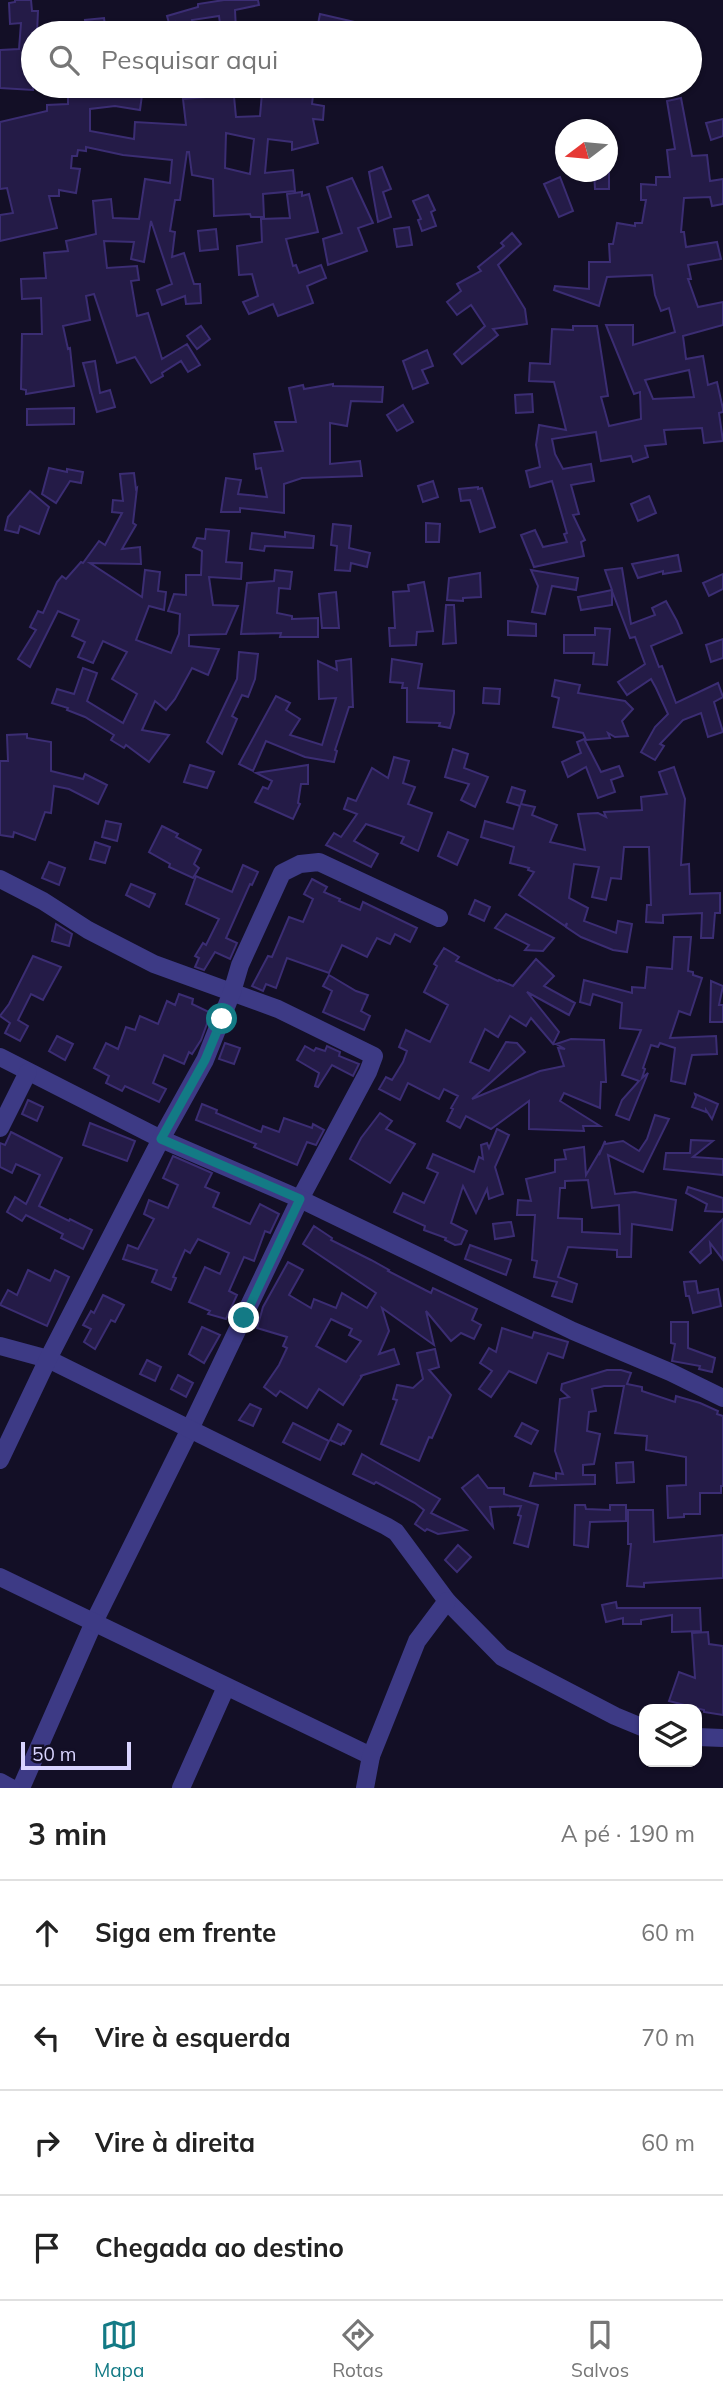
<!DOCTYPE html>
<html lang="pt">
<meta charset="utf-8">
<style>
:root{--surface:#fff;--page:#f6f6f6;--text:#222;--muted:#767676;--line:#e0e0e0;--accent:#137a85}
body{margin:0;font-family:Mulish,sans-serif;background:var(--page);color:var(--text)}
.controls{position:absolute;right:21px;bottom:21px;display:grid;overflow:hidden;border-radius:14px;box-shadow:0 2px 5px #0004}
.controls button{width:63px;height:63px;display:grid;place-items:center;padding:0;border:0;border-bottom:2px solid var(--line);background:var(--surface);color:var(--text);font:35px sans-serif}
.compass{position:absolute;left:555px;top:119px;width:63px;height:63px;border-radius:50%;background:var(--surface);box-shadow:0 2px 5px #0004;rotate:254deg}
.scale{position:absolute;left:21px;bottom:18px;width:110px;box-sizing:border-box;padding-left:7px;border:4px solid #d9d4ff;border-top:0;font-size:19px;line-height:24px;white-space:nowrap;color:#d9d4ff;-webkit-text-stroke:5px #130f26;paint-order:stroke}
.stop{position:absolute;width:21px;height:21px;margin:-16px;border:5px solid #137a85;border-radius:50%;background:#fff}
.stop.end{background:#137a85;border-color:#fff;box-shadow:0 2px 7px #0008}
.list{margin:0;padding:0;list-style:none}
h2{display:flex;justify-content:space-between;align-items:center;height:91px;margin:0;padding:0 28px;font-size:30px}
h2 small{font-size:23px;font-weight:400;color:var(--muted)}
.list li{display:grid;grid-template-columns:46px 1fr auto;gap:21px;align-items:center;box-sizing:border-box;height:105px;padding:0 28px;border-top:2px solid var(--line)}
.list b{display:block;font-size:26px;white-space:nowrap}
.list em{font-size:23px;font-style:normal;color:var(--muted)}
.icon{flex:none;width:38px;height:38px;fill:none;stroke:currentColor;stroke-width:2;stroke-linecap:round;stroke-linejoin:round}
.map{position:relative;flex:none;width:723px;height:1788px;overflow:hidden}
.search{position:absolute;background:var(--surface);box-shadow:0 2px 5px #0004;left:21px;right:21px;top:21px;height:77px;display:flex;align-items:center;gap:18px;box-sizing:border-box;padding:0 24px;border-radius:38px;color:var(--muted);font-size:26px}
.sheet{height:511px;background:var(--surface)}
nav{display:flex;justify-content:space-around;align-items:center;box-sizing:border-box;height:98px;border-top:2px solid var(--line);background:var(--surface);font-size:19px;color:var(--muted)}
nav a{display:grid;justify-items:center;gap:4px}
nav .on{color:var(--accent)}
.map>svg:first-child{display:block}
.building{fill:#241b47;stroke:#3b2d73;stroke-width:2;fill-rule:evenodd}
.lines{fill:none;stroke-linecap:round;stroke-linejoin:round}
.street{stroke:#3d3a85;stroke-width:18}
.route{stroke:#137a85;stroke-width:9}
</style>
<div class="map">
<svg width="723" height="1788" viewBox="0 0 723 1788">
<rect width="100%" height="100%" fill="#130f26"/>
<g class="building">
<path d="M15,0H31L32,11H38L37,33H33V90L0,88V50L19,49L21,23L10,24L9,3L15,2Z"/>
<path d="M224,0H258L259,5L235,10L236,30L221,32L219,16L192,20L193,24L177,28L175,22L169,23L167,16L198,7V4Z"/>
<path d="M320,14L359,23L357,33L318,24Z"/>
<path d="M104,18L106,33H87L85,20Z"/>
<path d="M68,86H130L131,94L142,95L140,110L115,106L90,109V131L134,139L135,122L186,125L183,99L217,96L216,87L233,86L236,117L260,116L262,93L298,97L299,86L314,87L312,104L324,106L323,120L313,119L318,143L292,150V142L268,139L265,173L293,170L295,191L263,194L264,217H251L250,214L214,216L213,179L192,175L189,152H187L180,200H175L170,231L175,232L172,257L184,253L194,284H200L201,303L186,304L185,296L162,305L157,290L172,284L151,221L144,262L131,259L134,242L104,241L107,268L137,266L139,280L131,281L137,316L148,313L162,359L187,344L200,365L188,372L181,361L162,373L163,376L151,383L135,357L117,363L94,294L86,296L90,320L63,326L68,349L70,348L74,386L26,394V390L21,389L22,334H42L41,298L22,299L21,279L46,278L44,253L68,251L66,241L96,234L93,201L111,199L113,218L139,219L145,179L170,183L172,160L123,155L86,147V151L78,150L77,156H72L71,168L80,169L76,193L59,190V196H49L57,228L0,241V215L13,213L7,188L0,189V122L47,111V105L68,104ZM226,133L254,139L250,174L225,168Z"/>
<path d="M681,98L692,156L707,155L710,181L723,179V204L712,206L710,197L684,198L681,232H684L686,247L717,242L721,259L688,265L691,279H688L698,307L723,302V325L683,336L686,359L703,356L708,385L717,382L723,409V412L719,413L723,441L704,443L702,428L664,430L666,444L645,446L648,457L633,462L631,456L601,461L596,432L552,439L555,454L563,469L591,464L594,481L571,485L579,514L573,515L585,540L581,542L584,556L534,567L521,535L535,530L543,547L567,542L564,534L567,533L552,481L530,487L526,471L540,467L536,445L539,425L566,430L554,382L529,381L530,363L550,364L552,329L573,330V326H597L608,396L601,397L609,426L641,419L640,392L634,394L606,325H633V345L675,332L669,308L661,311L655,295L652,275L607,277L599,306L554,290L555,286L589,289V262H610L609,244H613L617,223L635,226V223H642L646,200H641V184L656,185V177H670L667,150L675,149L667,101ZM689,370L694,397L653,399L645,380Z"/>
<path d="M723,119V136L711,140L706,123Z"/>
<path d="M382,167L391,189L383,192L391,217L378,222L369,172Z"/>
<path d="M594,172H609V189H595Z"/>
<path d="M560,177L573,211L559,217L544,184Z"/>
<path d="M352,178L373,223L358,228L367,251L328,265L323,239L342,233L327,187Z"/>
<path d="M302,192V196L309,194L318,232L286,239L293,266L296,265L299,273L321,265L326,278L307,286L313,303L278,316L273,304L249,314L243,302L258,296L252,274L239,275L237,246L262,242L261,219L290,218L287,194Z"/>
<path d="M428,195L435,210L431,212L436,226L422,231L418,220L421,219L413,201Z"/>
<path d="M409,227L412,245L397,247L394,229Z"/>
<path d="M216,229L218,249L200,251L198,231Z"/>
<path d="M512,233L521,244L498,265L525,309L527,324L493,329L498,335L462,364L454,354L485,326L471,305L457,315L447,302L461,291L457,284L481,271L478,267L504,246L501,243Z"/>
<path d="M201,326L210,339L197,349L187,336Z"/>
<path d="M427,350L433,366L422,370L428,383L413,389L403,361Z"/>
<path d="M95,361L100,393L110,390L115,407L97,412L83,363Z"/>
<path d="M333,384V386L383,387L382,402L351,401L347,426L330,423V464L360,461L362,476L302,478L284,484V513L240,508V512H221L226,478L241,480L238,494L267,497L261,468L256,469L254,454L283,451L275,422H296L289,388L303,385L304,389Z"/>
<path d="M532,394L533,412L516,413L515,395Z"/>
<path d="M403,405L413,422L397,431L387,415Z"/>
<path d="M74,408V424L27,425V409Z"/>
<path d="M49,468L67,472V469L83,472L81,483L70,481L56,503L42,494Z"/>
<path d="M134,473L136,489L137,488L133,523L136,525L122,549L140,547L141,564L90,563L142,597L145,570L160,572L158,591L166,592L164,610L149,606L136,640L171,653L179,634L180,614L168,611L174,594L186,595V575H201L202,551L193,547L197,538L205,539L206,529L229,531L226,562L242,563L241,579L209,577L213,605L238,606L226,634L189,635V646L219,649L208,675L192,668L175,699L166,710L155,701L142,730L169,735L149,762L126,745L124,748L111,740L114,735L85,717L67,710L68,708L52,703L57,689L74,694L83,668L97,673L87,701L123,723L137,694L112,679L127,652L103,641L93,663L78,657L85,642L72,636L79,620L58,611L30,667L18,659L36,630L30,627L38,611L43,613L57,582L62,576L66,579L81,562L83,563L99,541L105,545L122,513L112,512L113,500L123,501L120,474Z"/>
<path d="M433,481L438,497L423,502L418,486Z"/>
<path d="M478,487V489L482,488L495,527L480,532L470,500L461,501L459,489Z"/>
<path d="M30,491L49,507L39,534L20,526L18,533L5,530L8,517Z"/>
<path d="M649,496L656,513L638,521L631,504Z"/>
<path d="M426,523L440,524L439,542H426Z"/>
<path d="M333,524L351,526L349,548L370,553L367,567L351,563L350,571L335,570L337,546L331,545Z"/>
<path d="M285,532L314,536L313,548L265,546L264,551L250,549L252,533L285,537Z"/>
<path d="M678,555L681,571L663,574V571L638,578L632,564Z"/>
<path d="M622,568L631,624L655,615L652,608L666,601L677,621L682,633L651,646L659,667L662,666L676,703L718,683L723,697L714,702L723,732L708,737L701,713L683,720L660,744L664,746L655,760L641,752L655,727L668,714L656,688L651,679L627,695L618,682L645,664L635,637L630,638L612,591V605L581,610L578,597L612,590L605,570Z"/>
<path d="M275,570L292,572L290,589L279,588L277,613L292,616V619L318,618V637H280L281,633L241,634L247,583L274,581Z"/>
<path d="M531,570L578,578L576,590L552,586L545,614L532,612L538,586Z"/>
<path d="M480,573L481,597L463,598V601L447,600L449,578Z"/>
<path d="M723,574V589L709,596L703,583Z"/>
<path d="M424,582L433,631L417,632L416,645L390,646L389,628H395L393,592L409,591L408,585Z"/>
<path d="M336,592L339,628H322L319,594Z"/>
<path d="M446,605H454L456,643L443,644Z"/>
<path d="M508,621L536,624V636L508,635Z"/>
<path d="M595,628L610,629L607,665L593,664L594,653H564V635H595Z"/>
<path d="M723,639V658L711,662L706,645Z"/>
<path d="M239,652L258,654L255,679L248,697L242,695L232,716L237,719L222,754L207,742L237,679Z"/>
<path d="M351,659L353,707H349L335,750L337,751L334,762L305,757L266,741L253,771L239,764L276,696L290,703L286,710L300,719L290,735L322,745L336,698L319,699L318,661L337,670L336,661Z"/>
<path d="M392,659L422,664L418,688L454,691V713L450,728L439,726L440,723L407,722V688H402L403,683L390,682Z"/>
<path d="M555,680L580,685L578,693L625,701L633,709L622,721L628,736L615,737L608,733L610,738L586,740L583,733L553,727L559,698L552,696Z"/>
<path d="M484,688L500,689L499,704L483,703Z"/>
<path d="M27,734V738L51,742V771L83,779L85,774L107,785L98,804L69,789L54,786L51,813L45,812L35,840L14,832L13,837L0,835V761H8L7,735Z"/>
<path d="M584,739L601,772L619,766L623,776L611,780L615,792L598,798L586,767L568,777L562,762L581,753L577,742Z"/>
<path d="M453,749L468,754L464,768L488,777L475,807L461,800L469,784L445,777Z"/>
<path d="M394,757L409,761L403,783L415,787L408,804L432,813L418,851L401,843L404,837L366,824L354,841L378,854L371,867L326,845L334,833L341,837L357,814L344,809L348,798L356,801L372,768L388,778Z"/>
<path d="M190,765L214,772L207,788L184,782Z"/>
<path d="M308,765V784H301L298,803L300,804L293,819L255,802L263,787L268,789L272,781L256,773Z"/>
<path d="M674,767L685,799L681,865L689,864L690,894L720,893V913H715L713,938H701L702,913L663,915V923L646,922L647,905H651L649,847H624L621,879L611,878L606,900L592,897L599,867L574,864L569,898L588,908L584,921L616,933L618,921L632,924L627,952L613,950L581,937L566,927L567,923L565,926L519,895L534,872L528,870L529,868L510,863L514,847L481,837L485,821L513,829L520,806L507,802L512,787L525,791L521,804L535,807L532,815L557,825L550,842L585,850L578,814L598,813L606,817L604,812L642,810L641,797L667,794L659,772Z"/>
<path d="M106,821L121,824L117,841L102,837Z"/>
<path d="M162,826L178,834L176,837L201,850L194,864L199,868L193,878L169,867L170,864L149,852Z"/>
<path d="M448,832L468,840L457,865L438,856Z"/>
<path d="M95,842L110,847L105,863L90,859Z"/>
<path d="M49,862L65,868L59,885L42,878Z"/>
<path d="M243,865L258,872L252,885L250,884L226,938L237,943L230,959L215,952L204,970L195,967L199,958L195,956L203,943L206,945L219,919L186,904L196,876L232,892Z"/>
<path d="M312,879L327,887L324,892L340,899L339,901L360,910L363,902L417,928L410,942L395,934L390,944L377,938L367,957L342,945L329,973L287,958L276,988L266,984L263,991L252,986L268,956L272,957L289,917L303,922L313,899L304,894Z"/>
<path d="M131,884L155,894L149,907L126,895Z"/>
<path d="M475,900L490,907L484,921L469,914Z"/>
<path d="M506,914L554,938L543,951L525,950L529,945L495,928Z"/>
<path d="M56,924L72,934L69,946L52,941Z"/>
<path d="M674,937H691L688,971L693,972V975L702,978L690,1015L679,1011L670,1038L716,1036L717,1054L692,1055L685,1084L671,1081L675,1048L660,1043L658,1047L651,1045L643,1068L645,1069L642,1078L648,1073L629,1120L616,1115L622,1100L639,1081L622,1075L641,1030L620,1028L622,1003L593,994L590,1005L580,1002L584,980L632,993V987L645,988L647,967L672,969Z"/>
<path d="M444,948L459,957L456,961L498,981L499,980L513,986L536,959L554,976L544,986L575,1003L569,1015L527,992L559,1032L553,1044L531,1018L526,1026L510,1016L498,1037L485,1029L470,1062L489,1071L506,1042L517,1043L525,1052L472,1099L540,1071L564,1066L558,1048L565,1049L556,1044L571,1039L604,1040L606,1082H601L600,1108L564,1093L560,1101L600,1126H583L584,1131L529,1129V1101L491,1129L466,1116L460,1128L447,1121L453,1109L451,1108L458,1096L444,1089L439,1099L408,1083L400,1100L379,1089L386,1077L392,1080L403,1062L407,1051L399,1047L406,1030L430,1042L448,1005L424,992L437,966L434,964Z"/>
<path d="M33,956L61,967L43,1000L31,994L18,1020L28,1026L20,1041L5,1033L10,1023L0,1016L9,1004Z"/>
<path d="M329,975L356,991L368,995L361,1011L370,1016L364,1030L323,1012L332,991L323,986Z"/>
<path d="M711,981L723,986L719,1005H723V1022H710Z"/>
<path d="M179,994L193,999L192,1004L211,1013L201,1040L192,1054L189,1052L184,1064L164,1055L153,1083L166,1089L159,1102L125,1086L122,1091L106,1083L109,1076L94,1068L106,1043L118,1049L126,1027L135,1030L140,1016L158,1024L167,1001L175,1005Z"/>
<path d="M57,1036L73,1044L65,1060L49,1051Z"/>
<path d="M225,1043L240,1048L234,1064L219,1059Z"/>
<path d="M305,1046L314,1051L316,1048L325,1051L327,1046L340,1052L339,1056L359,1064L353,1076L332,1065L318,1087L315,1086L319,1073L297,1060Z"/>
<path d="M695,1094L718,1104L712,1119L706,1110V1112L692,1107L696,1097Z"/>
<path d="M28,1100L43,1107L37,1121L22,1114Z"/>
<path d="M202,1104L217,1110L216,1113L261,1132L263,1126L279,1132L284,1118L312,1128L313,1124L324,1130L316,1145L307,1142L297,1165L254,1147L256,1144L196,1120Z"/>
<path d="M380,1113L392,1121L386,1129L415,1144L390,1183L350,1159L361,1138Z"/>
<path d="M655,1115L669,1119L643,1172L608,1155L615,1194L635,1192L676,1200L672,1230L632,1224L631,1257H617V1250L568,1247L558,1277L577,1284L572,1302L552,1296L557,1282L534,1277L537,1261L532,1260L535,1215H517L518,1200L531,1201L526,1179L555,1172V1160L566,1159L564,1150L584,1147L586,1175L599,1153V1155L605,1141V1144L623,1141L639,1151L647,1139ZM588,1180L592,1208L619,1205L620,1234L582,1232V1219L558,1218L560,1188H565V1181Z"/>
<path d="M90,1123L135,1141L127,1161L83,1145Z"/>
<path d="M497,1129L509,1135L495,1167L503,1194L489,1199L487,1189L476,1213L463,1186L451,1223L467,1231L461,1244L455,1245L445,1240L446,1238L424,1230L425,1226L394,1212L403,1193L424,1203L438,1173L427,1168L433,1154L474,1172L479,1157L483,1159L481,1145L487,1143L489,1148Z"/>
<path d="M11,1132L62,1158L39,1206L69,1221L70,1219L92,1230L83,1249L61,1238L63,1234L26,1215L22,1221L7,1212L15,1197L26,1204L40,1175L16,1164L12,1173L0,1167V1143L5,1145Z"/>
<path d="M691,1140L713,1141L693,1157L723,1159V1175L664,1169L666,1153H690Z"/>
<path d="M173,1156L212,1173L205,1187L219,1193L213,1207L250,1224L260,1204L279,1214L270,1233L265,1231L254,1261L244,1257L229,1291L237,1295L226,1319L208,1314L210,1311L189,1302L205,1267L220,1274L229,1253L198,1239L190,1253L185,1250L173,1277L176,1278L171,1290L152,1282L157,1270L123,1259L128,1245L138,1249L154,1219L144,1214L149,1200L168,1208L178,1185L163,1178Z"/>
<path d="M688,1187L723,1198V1212L705,1211L707,1204L686,1193Z"/>
<path d="M723,1219V1260L710,1243L711,1253L700,1263L690,1252Z"/>
<path d="M511,1222L514,1236L495,1239L493,1224Z"/>
<path d="M314,1226L332,1238L331,1240L371,1260L389,1270L388,1271L431,1293L433,1288L477,1309L472,1320L481,1325L474,1339L461,1333L451,1341L426,1311L434,1345L382,1308L389,1331L379,1354L394,1349L399,1364L360,1376H362L343,1405L319,1389L307,1408L280,1391L276,1396L264,1387L279,1365L287,1348L283,1346L287,1337L257,1328L263,1307L288,1262L303,1270L289,1295L311,1308L314,1299L336,1308L342,1293L367,1308L376,1293L303,1244ZM331,1319L352,1329L349,1335L361,1341L346,1362L316,1346Z"/>
<path d="M470,1245L511,1260L506,1275L465,1259Z"/>
<path d="M28,1270L50,1281L55,1270L69,1277L47,1326L0,1305L8,1290L17,1295Z"/>
<path d="M696,1281L698,1293L718,1289L721,1306L693,1313L689,1296H686L684,1282Z"/>
<path d="M103,1295L124,1305L115,1322L111,1320L95,1349L84,1342L91,1329L83,1325L91,1311L94,1313Z"/>
<path d="M671,1322H688V1348L715,1358L712,1372L699,1369L700,1366L672,1361L675,1344L671,1343Z"/>
<path d="M202,1327L220,1335L204,1363L189,1354Z"/>
<path d="M502,1328L532,1338L534,1332L568,1342L563,1358L548,1353L536,1383L509,1371L491,1397L479,1389L492,1371L480,1363L489,1348L496,1352Z"/>
<path d="M435,1349L439,1367L429,1370L451,1395L432,1438L429,1437L419,1461L381,1444L397,1400L393,1399L397,1385L413,1388L423,1379L417,1353Z"/>
<path d="M147,1360L161,1367L155,1381L140,1374Z"/>
<path d="M607,1370H621L631,1373L627,1384L642,1387V1391L675,1402L676,1396L700,1403L718,1411L717,1414L723,1416V1486H721V1493H700V1514H684V1517L668,1518L667,1486L686,1485V1457L646,1450L647,1436L615,1433L624,1386H604L592,1389L596,1411L589,1412L587,1431L600,1434L594,1464L583,1465V1475H595V1484L530,1486L534,1473L556,1479V1473L563,1474L555,1451L560,1399L569,1397L561,1390L562,1384Z"/>
<path d="M178,1375L193,1383L186,1397L171,1389Z"/>
<path d="M250,1404L261,1409L253,1426L239,1420Z"/>
<path d="M293,1423L329,1441L320,1460L283,1442Z"/>
<path d="M522,1423L538,1431L531,1444L515,1436Z"/>
<path d="M338,1424L351,1431L344,1444L342,1443L341,1445L330,1440Z"/>
<path d="M362,1454L440,1499L431,1513L466,1530L438,1534L427,1529L425,1531L415,1524L424,1510L415,1503L376,1482L374,1484L353,1474Z"/>
<path d="M633,1462L634,1482L617,1483L616,1463Z"/>
<path d="M478,1475L488,1488H504V1494L538,1505L528,1547L514,1543L521,1516L518,1515L521,1506L490,1507L493,1527L462,1488Z"/>
<path d="M575,1505H585L586,1509L610,1510V1505H626V1521L590,1522L588,1547L574,1545Z"/>
<path d="M628,1510H653L654,1542L723,1535V1578L644,1583V1587L627,1586L631,1544H628Z"/>
<path d="M458,1545L471,1557L457,1572L445,1560Z"/>
<path d="M616,1602L617,1608H700L701,1631L672,1632V1615L641,1620V1624H623V1618L606,1622L602,1605Z"/>
<path d="M708,1632L709,1644L723,1646V1715L704,1712V1710L669,1701L679,1672L695,1678L692,1633Z"/>
</g>
<g class="lines">
<g class="street">
<path d="M0,879L43,901L88,930L154,964L278,1009L374,1056L368,1072L300,1199L190,1429L94,1622L21,1788"/>
<path d="M0,1057L161,1139L300,1199L573,1331L670,1372L723,1398"/>
<path d="M0,1128L28,1072"/>
<path d="M0,1346L48,1359L386,1526L396,1532L447,1601L502,1657L615,1716L644,1728"/>
<path d="M0,1460L48,1359L161,1139L205,1060L232,992L240,965L282,873L300,864L319,862L439,918"/>
<path d="M0,1577L371,1756"/>
<path d="M697,1737L723,1738"/>
<path d="M0,1782L11,1788"/>
<path d="M181,1788L226,1687"/>
<path d="M365,1788L371,1756L417,1641L447,1601"/>
</g>
</g>
<g class="lines">
<path class="route" d="M222,1019L205,1060L161,1139L300,1199L244,1318"/>
</g>
</svg>
<div class="controls">
<button><svg class="icon" aria-label="layers" viewBox="0 0 24 24"><path d="M12 4l9 5-9 5-9-5zM3 14l9 5 9-5"/></svg></button>
</div>
<svg class="compass" viewBox="-18 -18 36 36"><path d="M0-13l5 13h-10z" fill="#e53935"/><path d="M0 13l5-13h-10z" fill="#767676"/></svg>
<div class="scale">50 m</div>
<div class="stop" style="left:222px;top:1019px"></div>
<div class="stop end" style="left:244px;top:1318px"></div>
<div class="search"><svg class="icon" aria-label="search" viewBox="0 0 24 24"><circle cx="10" cy="10" r="6"/><path d="M15 15l6 6"/></svg>Pesquisar aqui</div>
</div>
<section class="sheet">
<h2>3 min<small>A pé · 190 m</small></h2>
<ul class="list">
<li><svg class="icon" aria-label="ahead" viewBox="0 0 24 24"><path d="M12 20V5M6 11l6-6 6 6"/></svg><div><b>Siga em frente</b></div><em>60 m</em></li>
<li><svg class="icon" aria-label="left" viewBox="0 0 24 24"><path d="M17 20v-9H6M10 6l-5 5 5 5"/></svg><div><b>Vire à esquerda</b></div><em>70 m</em></li>
<li><svg class="icon" aria-label="right" viewBox="0 0 24 24"><path d="M7 20v-9h11M14 6l5 5-5 5"/></svg><div><b>Vire à direita</b></div><em>60 m</em></li>
<li><svg class="icon" aria-label="arrive" viewBox="0 0 24 24"><path d="M6 21V4h12l-3 4 3 4H6"/></svg><div><b>Chegada ao destino</b></div></li>
</ul>
</section>
<nav>
<a class="on"><svg class="icon" aria-label="map" viewBox="0 0 24 24"><path d="M3 6l6-2 6 2 6-2v14l-6 2-6-2-6 2zM9 4v14M15 6v14"/></svg>Mapa</a>
<a><svg class="icon" aria-label="directions" viewBox="0 0 24 24"><path d="M12 3l9 9-9 9-9-9zM9 14v-3h6M13 9l2 2-2 2"/></svg>Rotas</a>
<a><svg class="icon" aria-label="saved" viewBox="0 0 24 24"><path d="M7 4h10v16l-5-4-5 4z"/></svg>Salvos</a>
</nav>
